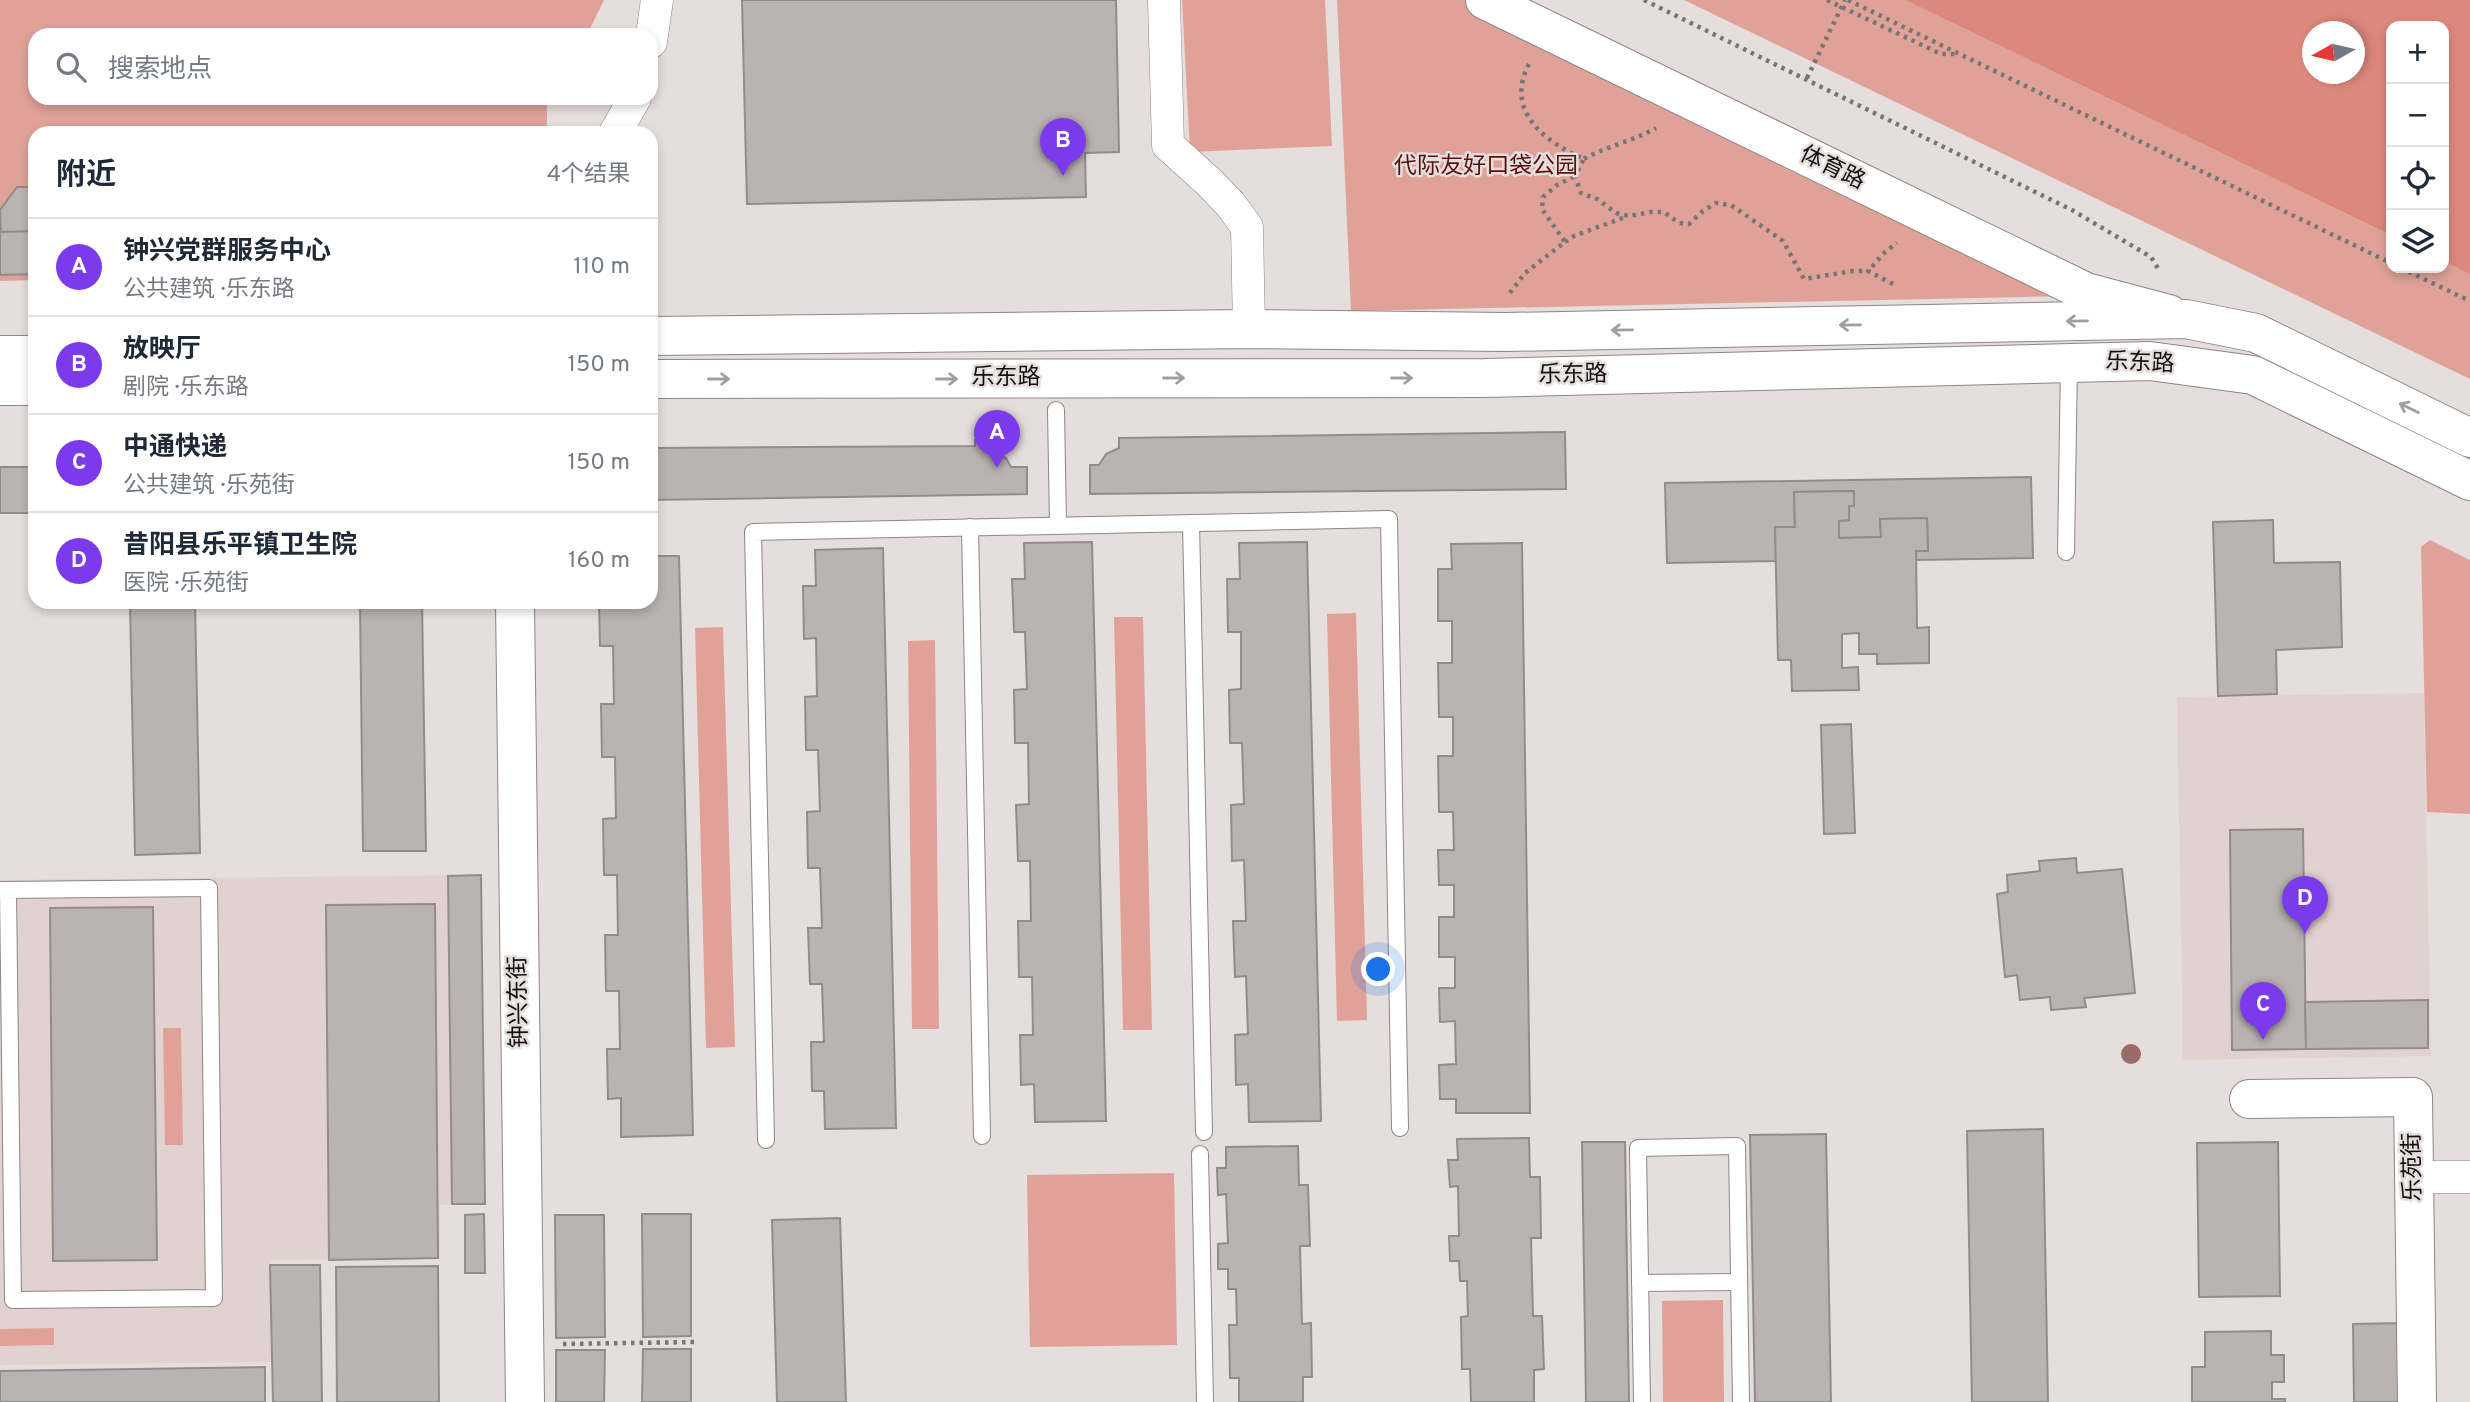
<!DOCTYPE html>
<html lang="zh">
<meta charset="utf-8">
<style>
:root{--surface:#fff;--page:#f2f2f3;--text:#1f2937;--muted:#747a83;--line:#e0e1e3;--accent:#7c3aed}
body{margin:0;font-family:Overpass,"Noto Sans SC",sans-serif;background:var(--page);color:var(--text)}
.controls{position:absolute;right:21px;top:21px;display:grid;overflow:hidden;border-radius:14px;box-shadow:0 4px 10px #0003}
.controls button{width:63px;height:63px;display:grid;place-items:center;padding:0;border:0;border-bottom:2px solid var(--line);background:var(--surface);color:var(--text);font:35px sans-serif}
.compass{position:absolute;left:2302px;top:21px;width:63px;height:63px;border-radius:50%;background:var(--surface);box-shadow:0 4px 10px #0003;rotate:262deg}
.you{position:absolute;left:1379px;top:970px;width:24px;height:24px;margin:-18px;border:5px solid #fff;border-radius:50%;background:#1a73e8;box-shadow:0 0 0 10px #1a73e833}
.badge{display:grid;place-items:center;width:46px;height:46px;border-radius:50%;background:var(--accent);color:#fff;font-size:23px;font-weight:700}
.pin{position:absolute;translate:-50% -58px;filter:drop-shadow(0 2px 4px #0008)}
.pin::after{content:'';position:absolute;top:37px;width:24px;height:21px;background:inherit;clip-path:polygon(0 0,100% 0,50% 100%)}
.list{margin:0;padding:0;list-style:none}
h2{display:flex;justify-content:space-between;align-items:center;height:91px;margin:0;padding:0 28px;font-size:30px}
h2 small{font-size:23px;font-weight:400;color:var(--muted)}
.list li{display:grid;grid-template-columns:46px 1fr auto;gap:21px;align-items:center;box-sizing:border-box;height:98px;padding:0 28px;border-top:2px solid var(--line)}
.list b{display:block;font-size:26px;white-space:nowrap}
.list p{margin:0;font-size:23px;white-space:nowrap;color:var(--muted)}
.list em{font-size:23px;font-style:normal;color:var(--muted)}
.icon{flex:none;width:38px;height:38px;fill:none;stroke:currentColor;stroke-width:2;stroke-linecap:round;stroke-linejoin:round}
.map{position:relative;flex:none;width:2470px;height:1402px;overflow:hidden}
.search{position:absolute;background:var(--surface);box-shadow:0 4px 10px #0003;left:28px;top:28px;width:630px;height:77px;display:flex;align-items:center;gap:18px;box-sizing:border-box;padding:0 24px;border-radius:21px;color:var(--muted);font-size:26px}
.panel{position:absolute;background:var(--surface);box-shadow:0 4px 10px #0003;left:28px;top:126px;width:630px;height:483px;border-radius:21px}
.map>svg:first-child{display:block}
.built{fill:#e2d2cf}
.green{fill:#e0a298}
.water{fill:#dc887c;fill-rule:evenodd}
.building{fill:#bab3b2;stroke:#928c8a;stroke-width:2}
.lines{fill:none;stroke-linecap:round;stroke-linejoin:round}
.service-casing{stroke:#8c8685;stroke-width:18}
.minor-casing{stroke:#8c8685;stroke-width:33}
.tertiary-casing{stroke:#8c8685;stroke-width:40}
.secondary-casing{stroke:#8c8685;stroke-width:40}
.path{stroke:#7a7575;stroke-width:4.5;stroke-dasharray:3.5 5;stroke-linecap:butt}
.service{stroke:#fff;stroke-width:16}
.minor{stroke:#fff;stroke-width:32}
.tertiary{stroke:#fff;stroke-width:38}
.secondary{stroke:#fff;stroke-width:38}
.tree{fill:#996c69}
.oneway{stroke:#a09f9f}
.labels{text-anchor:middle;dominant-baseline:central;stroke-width:5;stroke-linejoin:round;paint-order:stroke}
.park-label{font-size:23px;fill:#5b0f0a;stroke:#e5dedd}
.street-label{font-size:23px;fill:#120f0f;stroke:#e5dedd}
</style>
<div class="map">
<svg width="2470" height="1402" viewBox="0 0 2470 1402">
<rect width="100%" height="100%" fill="#e5dedd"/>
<g class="built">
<path d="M2424,693L2431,1056L2183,1060L2177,697Z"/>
<path d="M481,875L485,1204L440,1205V1258L270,1260L271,1362L0,1365V880Z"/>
</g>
<g class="green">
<path d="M0,0H604L587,35H35V98H550L547,102V133H35V280L0,281Z"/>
<path d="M1182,0H1325L1332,146L1190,152Z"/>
<path d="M1337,0H1464L2073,296L1351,311Z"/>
<path d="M1684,0H1975L2391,196V268H2444V220L2470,233V379Z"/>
<path d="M2430,540L2470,560V814L2427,812L2421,547Z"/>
<path d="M1356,613L1367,1020L1337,1021L1327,614Z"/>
<path d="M1114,617H1143L1152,1030H1123Z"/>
<path d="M723,627L735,1047L706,1048L695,628Z"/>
<path d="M935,640L939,1029H912L908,641Z"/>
<path d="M163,1028H181L183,1145H165Z"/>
<path d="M1174,1173L1177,1345L1030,1347L1027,1175Z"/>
<path d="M1723,1300L1724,1402H1663L1662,1301Z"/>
<path d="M54,1328V1345L0,1346V1329Z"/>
</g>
<path class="water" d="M1906,0H2470V274L2444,261V26H2391V235ZM2312,32H2354V74H2312Z"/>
<g class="building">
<path d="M742,0H1116L1119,152L1085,153L1086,197L747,204Z"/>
<path d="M17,187H35V263H19L1,246L0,210Z"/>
<path d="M35,231V274L0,275V232Z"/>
<path d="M1565,432L1566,489L1090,494V465H1099L1106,454L1119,448V438Z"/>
<path d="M975,440H997L996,454L1006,458L1011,467H1027V494L651,500V448L975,446Z"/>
<rect x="0" y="467" width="35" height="46"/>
<path d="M2031,477L2033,558L1916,560V551H1928L1927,518L1880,519L1881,537L1839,538V521L1849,520V506H1854V491L1794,492L1795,527H1775L1776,561L1667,563L1665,483Z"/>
<path d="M1854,491V506H1849V520L1839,521V538L1881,537L1880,519L1927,518L1928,551H1916L1917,628L1929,627V663L1877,664V654H1859V633L1842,634V668L1858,667L1859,690L1792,691L1791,660H1778L1775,527H1795L1794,492Z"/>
<path d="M2273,520L2274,563L2340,562L2342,647L2276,650L2277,694L2218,696L2213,522Z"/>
<path d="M1092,542L1106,1121L1035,1122L1034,1084L1021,1085L1020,1035H1033L1032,977H1019L1018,921H1031L1030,861H1018L1016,805L1029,804L1028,743H1015L1014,690L1027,689L1025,632H1014L1012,579H1025L1024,543Z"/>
<path d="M1307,542L1321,1121L1249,1122L1248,1084L1236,1085L1235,1035L1248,1034L1246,976L1235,977L1233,921H1246L1244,860L1232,861L1231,805L1244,804L1242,743H1230L1229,690L1241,689V632H1228L1227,579H1240L1239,543Z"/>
<path d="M1522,543L1530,1113H1456V1099H1440L1439,1065L1456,1064L1455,1021L1440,1022L1439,988H1455V957H1439V917H1454V885H1439L1438,850H1454L1453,812H1439L1438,756H1453V717H1439L1438,663H1452V621H1438V569H1452L1451,544Z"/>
<path d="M883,548L896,1128L825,1129L824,1091H812L811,1042H824L822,984H810L808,928H822L820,868H808L807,812L820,811L818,750H806L805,697L817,696L816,638L804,639L803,586H816L815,550Z"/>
<path d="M651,556H679L693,1135L621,1137V1098L608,1099L607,1049H620L619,991H606L605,935H618L617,875H604L603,819L616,818L615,757H602L601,704H614L613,646H600L599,602H651Z"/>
<path d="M130,602H195L200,853L135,855Z"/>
<path d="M360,602H422L426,851H363Z"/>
<path d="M1851,724L1855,833L1824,834L1821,725Z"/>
<path d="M2303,829L2306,1049L2232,1050L2230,830Z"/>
<path d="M2076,858L2077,873L2122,869L2135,993L2084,998L2086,1007L2051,1010L2050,997L2020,1000L2017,975L2005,977L1997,894L2008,892L2007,875L2040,871L2039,861Z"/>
<path d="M481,875L485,1204H452L448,876Z"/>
<path d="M435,904L438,1258L329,1260L326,905Z"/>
<path d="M153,907L157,1260L53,1261L50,908Z"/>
<path d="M2428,1000V1048L2306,1049L2305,1002Z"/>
<path d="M2043,1129L2048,1402H1972L1967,1131Z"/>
<path d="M1826,1134L1831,1402H1755L1750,1135Z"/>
<path d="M1529,1138L1530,1177H1540L1541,1238H1531L1533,1316H1542L1544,1369L1534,1370V1402H1471L1470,1369H1462L1461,1317L1468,1316L1467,1281H1460L1459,1261H1450L1449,1236H1459L1458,1186L1450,1187L1448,1160H1458L1457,1139Z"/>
<path d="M1582,1142H1625L1629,1402H1586Z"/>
<path d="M2278,1142L2280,1296L2199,1297L2197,1143Z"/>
<path d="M1298,1146L1299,1185H1308L1310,1246H1300L1302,1324L1311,1323L1312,1377H1303V1402H1239V1378H1230L1229,1325H1237L1236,1289H1228V1269H1218V1244L1228,1243L1226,1194L1218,1195L1217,1168H1226V1147Z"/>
<path d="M484,1214L485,1273H465V1215Z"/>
<path d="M642,1214H691V1336L643,1337Z"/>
<path d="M555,1215H604L605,1337L556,1338Z"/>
<path d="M840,1218L846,1402H777L772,1220Z"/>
<path d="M270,1265H320L322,1402H273Z"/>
<path d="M438,1266L439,1402H337L336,1267Z"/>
<path d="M2402,1323L2404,1402H2354L2353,1324Z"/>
<path d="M2271,1331V1355H2284V1382H2272V1399H2285V1402H2192V1367H2205V1332Z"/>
<path d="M643,1349H691V1402H642Z"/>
<path d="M556,1350H605L604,1402H556Z"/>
<path d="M265,1367V1402H0V1371Z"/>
</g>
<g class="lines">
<g class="service-casing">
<g id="service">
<path d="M1056,410L1058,525"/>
<path d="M1191,523L1204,1132"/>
<path d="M970,527L982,1136"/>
<path d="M2066,552L2069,363"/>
<path d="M0,890L209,888L214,1298L13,1300L8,890"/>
<path d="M766,1140L753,532L1389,519L1400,1128"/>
<path d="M1200,1154L1205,1402"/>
<path d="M1640,1283L1739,1282"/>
<path d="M1642,1402L1638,1148L1737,1146L1741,1402"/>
</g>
</g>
<g class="minor-casing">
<g id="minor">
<path d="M1164,0L1168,145L1210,183L1231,205L1247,227L1249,329"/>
<path d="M651,42L657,0"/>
<path d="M615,133L635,98"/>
<path d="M2414,1177H2470"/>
</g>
</g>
<g class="tertiary-casing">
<g id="tertiary">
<path d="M1485,0L2086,292L2169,314"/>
<path d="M515,602L525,1402"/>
<path d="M2249,1099L2413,1097L2417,1402"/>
</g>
</g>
<g class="secondary-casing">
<g id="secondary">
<path d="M651,336L1249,329L1506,332L2186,319L2256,333L2470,438"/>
<path d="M0,355H35"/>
<path d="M651,379L1485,378L2150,361L2253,375L2470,481"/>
<path d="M0,386H35"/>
</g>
</g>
<g class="path">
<path d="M1644,0L2072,210L2151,257L2159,270"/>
<path d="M1827,0L1941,54H1958"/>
<path d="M1848,0L2391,263"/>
<path d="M1529,64C1504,111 1545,142 1584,159L1575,176L1581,193L1597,199L1616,213L1629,216L1651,212H1664L1679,223L1689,224L1703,211L1716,203L1731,205L1783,241L1804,279L1853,271H1868"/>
<path d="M1807,78L1845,0"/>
<path d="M1584,159C1607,146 1633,141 1656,128"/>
<path d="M1565,242L1574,236L1628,216"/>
<path d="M2401,268L2470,301"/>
<path d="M1893,284L1868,271L1885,252L1897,243"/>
<path d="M1510,293L1525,273L1565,242L1542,209L1543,197L1557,185L1575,176"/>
<path d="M563,1344L696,1342"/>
</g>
<use href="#service" class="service"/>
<use href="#minor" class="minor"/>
<use href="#tertiary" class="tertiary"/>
<use href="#secondary" class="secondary"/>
</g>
<circle class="tree" cx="2131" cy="1054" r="10"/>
<defs><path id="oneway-shaft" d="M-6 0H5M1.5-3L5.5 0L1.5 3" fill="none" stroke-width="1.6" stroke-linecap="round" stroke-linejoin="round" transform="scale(1.75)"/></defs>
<g class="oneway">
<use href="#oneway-shaft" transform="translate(2077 321) rotate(179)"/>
<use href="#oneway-shaft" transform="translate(1850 325) rotate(179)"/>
<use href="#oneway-shaft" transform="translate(1622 330) rotate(179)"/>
<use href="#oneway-shaft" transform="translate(1174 378)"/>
<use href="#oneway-shaft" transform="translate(1402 378)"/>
<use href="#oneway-shaft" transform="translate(719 379)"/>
<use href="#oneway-shaft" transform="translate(947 379)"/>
<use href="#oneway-shaft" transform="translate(2409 408) rotate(-154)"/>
</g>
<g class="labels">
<g class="park-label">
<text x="1486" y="167">代际友好口袋公园</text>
</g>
<g class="street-label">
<text transform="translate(1832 169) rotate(26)">体育路</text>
<text transform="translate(2140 364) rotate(2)">乐东路</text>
<text transform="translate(1573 376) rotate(-1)">乐东路</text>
<text x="1006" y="378">乐东路</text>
<text transform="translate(520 1002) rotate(-91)">钟兴东街</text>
<text transform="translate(2414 1167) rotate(-91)">乐苑街</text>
</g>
</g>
</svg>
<div class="controls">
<button>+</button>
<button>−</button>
<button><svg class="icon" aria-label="locate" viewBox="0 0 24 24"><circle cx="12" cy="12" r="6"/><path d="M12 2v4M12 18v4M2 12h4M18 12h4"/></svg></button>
<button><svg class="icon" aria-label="layers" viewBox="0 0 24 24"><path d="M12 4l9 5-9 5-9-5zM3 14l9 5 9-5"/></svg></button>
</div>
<svg class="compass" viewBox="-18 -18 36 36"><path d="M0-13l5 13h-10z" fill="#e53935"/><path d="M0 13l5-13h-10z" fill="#747a83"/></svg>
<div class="you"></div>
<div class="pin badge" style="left:997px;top:468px">A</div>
<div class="pin badge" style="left:1063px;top:176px">B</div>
<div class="pin badge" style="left:2263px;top:1040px">C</div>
<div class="pin badge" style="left:2305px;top:934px">D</div>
<div class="search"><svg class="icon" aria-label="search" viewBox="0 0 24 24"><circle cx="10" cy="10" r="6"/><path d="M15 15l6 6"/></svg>搜索地点</div>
<section class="panel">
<h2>附近<small>4个结果</small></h2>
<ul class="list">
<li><span class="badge">A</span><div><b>钟兴党群服务中心</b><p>公共建筑 · 乐东路</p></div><em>110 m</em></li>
<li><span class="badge">B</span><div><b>放映厅</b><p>剧院 · 乐东路</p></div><em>150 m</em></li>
<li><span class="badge">C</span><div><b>中通快递</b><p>公共建筑 · 乐苑街</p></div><em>150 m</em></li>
<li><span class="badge">D</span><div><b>昔阳县乐平镇卫生院</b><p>医院 · 乐苑街</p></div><em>160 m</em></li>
</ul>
</section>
</div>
